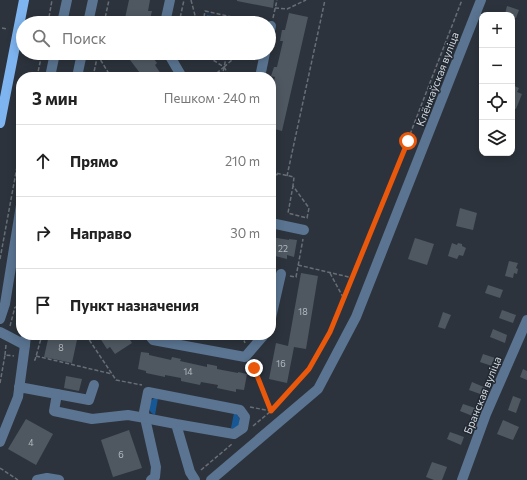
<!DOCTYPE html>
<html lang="ru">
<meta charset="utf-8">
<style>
:root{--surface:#fff;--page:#f6f6f6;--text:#222;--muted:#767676;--line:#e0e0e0}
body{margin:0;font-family:Commissioner,sans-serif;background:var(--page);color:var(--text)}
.controls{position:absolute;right:12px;top:12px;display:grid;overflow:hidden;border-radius:8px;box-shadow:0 2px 10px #0003}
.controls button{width:36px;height:36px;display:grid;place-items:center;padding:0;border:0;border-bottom:1px solid var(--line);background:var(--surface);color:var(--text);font:20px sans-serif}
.stop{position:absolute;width:12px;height:12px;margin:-9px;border:3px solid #ea580c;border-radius:50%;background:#fff}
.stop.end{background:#ea580c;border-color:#fff;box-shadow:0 1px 4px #0008}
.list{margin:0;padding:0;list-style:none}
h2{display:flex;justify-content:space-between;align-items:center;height:52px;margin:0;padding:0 16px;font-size:17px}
h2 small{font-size:13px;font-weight:400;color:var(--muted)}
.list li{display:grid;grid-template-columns:26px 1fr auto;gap:12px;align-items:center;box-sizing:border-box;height:72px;padding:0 16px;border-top:1px solid var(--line)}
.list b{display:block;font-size:15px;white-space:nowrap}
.list em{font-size:13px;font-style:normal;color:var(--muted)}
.icon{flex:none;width:22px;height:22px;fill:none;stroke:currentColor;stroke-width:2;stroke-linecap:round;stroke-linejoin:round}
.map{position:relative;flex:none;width:527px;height:480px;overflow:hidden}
.search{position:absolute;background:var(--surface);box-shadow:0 2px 10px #0003;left:16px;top:16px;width:260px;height:44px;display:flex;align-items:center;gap:10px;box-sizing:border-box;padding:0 14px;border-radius:22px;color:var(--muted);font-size:15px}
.panel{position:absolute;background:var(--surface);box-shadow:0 2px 10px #0003;left:16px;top:72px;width:260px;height:268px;border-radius:16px}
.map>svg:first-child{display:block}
.green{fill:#165896}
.building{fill:#4f5861}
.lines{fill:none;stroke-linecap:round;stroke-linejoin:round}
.path{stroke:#686e76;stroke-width:1.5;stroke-dasharray:4 2;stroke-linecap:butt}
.minor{stroke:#5a7491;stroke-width:10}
.major{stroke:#7eb4f0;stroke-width:10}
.route{stroke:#ea580c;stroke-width:5}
.labels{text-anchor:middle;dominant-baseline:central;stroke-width:3;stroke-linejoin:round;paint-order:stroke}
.number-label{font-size:9px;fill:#b3b9bf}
.street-label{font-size:11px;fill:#d4d9de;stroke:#222932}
</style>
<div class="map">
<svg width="527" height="480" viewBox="0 0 527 480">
<rect width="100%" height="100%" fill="#2c333c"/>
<g class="green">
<path d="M207,15L229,19L228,23H205Z"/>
<path d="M155,398H158L155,415C148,412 149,408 150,401Z"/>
<path d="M234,413C240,415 240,420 239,426L233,429L231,428Z"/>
</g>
<g class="building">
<path d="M129,0H150L148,11H152L149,23H124Z"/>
<path d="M237,0H274L273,8L237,1Z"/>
<path d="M507,6L519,10L516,18L512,16V15L505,14Z"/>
<path d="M289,13L308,17L282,131L271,128V92L275,77L271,76L274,67H277L283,41H280L282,30H285Z"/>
<path d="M132,53H146L149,57L151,55L157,63L155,65L163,77H143L127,56Z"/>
<path d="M512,85L519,88L517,92L522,94L516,109L512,108Z"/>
<path d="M460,208L477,213L473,230L456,226Z"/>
<path d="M271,237L289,240V239L297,240L294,257L287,255V259L271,255Z"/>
<path d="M415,238L434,244L427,265L408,259Z"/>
<path d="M452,243L457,245L458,243L462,244V246L466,248L463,256L459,255L457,259L448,256Z"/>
<path d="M509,261L518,263L516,268L518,269L517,274L514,273L513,278L505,276Z"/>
<path d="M301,273L318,276L306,349L294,347L287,383L269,379L276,343L288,346Z"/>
<path d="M488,285L503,290L500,298L485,293Z"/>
<path d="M502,310L516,315L513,323L499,318Z"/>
<path d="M443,312L451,315L445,329L438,327Z"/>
<path d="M493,329L507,335L505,343L490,337Z"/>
<path d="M49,335H54L63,337L64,335H78L72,363L44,357Z"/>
<path d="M98,335H127L132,343L115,354L110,347L107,349Z"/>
<path d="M141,352L149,353V355L171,360L172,357L181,359L180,361L207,367V364L217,366V369L238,373V372L247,374L244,390L236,389V392L217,388L218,385L201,382L200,385L181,381V378L165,375V377L146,373V371L138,369Z"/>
<path d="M483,354L498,359L495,367L480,362Z"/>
<path d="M523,369L527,371V380L520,377Z"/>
<path d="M66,376L82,379L79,391L64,388Z"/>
<path d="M472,382L486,388L483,395L469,390Z"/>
<path d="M513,396L521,399L516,413L508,410Z"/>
<path d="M463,404L478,409L475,417L460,411Z"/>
<path d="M26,419L53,434L36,465L8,449Z"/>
<path d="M503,420L519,427L513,440L497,434Z"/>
<path d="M129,430L142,468L113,477L101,440Z"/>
<path d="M450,432L464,437L461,445L447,439Z"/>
<path d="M432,462L447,467L442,480H434L426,477Z"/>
</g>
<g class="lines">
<g class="path">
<path d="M191,0L197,23"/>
<path d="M275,8L287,9L306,0"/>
<path d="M273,18L277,0"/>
<path d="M48,23L52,0"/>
<path d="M104,23L109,0"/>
<path d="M179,23L184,0"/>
<path d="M203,23L205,11L259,23"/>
<path d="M233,23L234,18"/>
<path d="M2,28L8,29"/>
<path d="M109,53L100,59L111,77"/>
<path d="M204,53L210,58L224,67L212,77"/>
<path d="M224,67L240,53"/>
<path d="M224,67L230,77"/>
<path d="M37,77L42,53"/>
<path d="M93,77L98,53"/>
<path d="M222,77L227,53"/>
<path d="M271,172L294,177L293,186L309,208L307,218L288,213L293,186"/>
<path d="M287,176L325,0"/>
<path d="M271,178L278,174"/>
<path d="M0,259L19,156L21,151"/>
<path d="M298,265L353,278"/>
<path d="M330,273L344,299"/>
<path d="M290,276L296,277L303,239"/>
<path d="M15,307L21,308"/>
<path d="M10,326L15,307"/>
<path d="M86,335L116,380L142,385"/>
<path d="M201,335L216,338V335"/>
<path d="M242,335L245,343"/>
<path d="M5,355L6,345"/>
<path d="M36,356L112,374"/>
<path d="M34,360H35L42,335"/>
<path d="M252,363L271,411"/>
<path d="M0,383L5,355L14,356"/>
<path d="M250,407L271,411"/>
<path d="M253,426L271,411L309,369L330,332L402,155L462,0"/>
<path d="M0,468L18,480"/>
<path d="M201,470L232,444"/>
</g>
<g class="minor">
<path d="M62,23L67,0"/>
<path d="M88,23L93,0"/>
<path d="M165,23L170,0"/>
<path d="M269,35L271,26"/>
<path d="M168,53L182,77"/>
<path d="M50,77L55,53"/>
<path d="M77,77L82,53"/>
<path d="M260,77L265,53"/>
<path d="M271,223L304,230"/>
<path d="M271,318L281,274"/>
<path d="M0,319L5,304L21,205"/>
<path d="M0,332L25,345L26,335"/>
<path d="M149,335L153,340L245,357L264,335"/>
<path d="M19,387L89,400L94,385"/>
<path d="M57,394L54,411L92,419L128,415L145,418L156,467L155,477L151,480"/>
<path d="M176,424L145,418L144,412L148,392L240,410L245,417L243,428L234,434L176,424L190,472L195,480"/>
<path d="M0,442L18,397L25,345"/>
<path d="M37,480L47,478L59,480"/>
<path d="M211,480L318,389L356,317L481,0"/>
<path d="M462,480L486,414L527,320"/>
</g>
<path class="major" d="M0,123L24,0"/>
</g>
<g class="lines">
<path class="route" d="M254,368L271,411L309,369L330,332L408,141"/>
</g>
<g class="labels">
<g class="number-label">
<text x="283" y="248">22</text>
<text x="303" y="311">18</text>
<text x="61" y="347">8</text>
<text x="281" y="363">16</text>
<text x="188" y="371">14</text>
<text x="31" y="442">4</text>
<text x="121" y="454">6</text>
</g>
<g class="street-label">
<text transform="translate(437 79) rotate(-69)">Клёнкаўская вуліца</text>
<text transform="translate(482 395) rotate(-68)">Бранская вуліца</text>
</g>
</g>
</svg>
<div class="controls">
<button>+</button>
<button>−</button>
<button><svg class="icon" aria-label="locate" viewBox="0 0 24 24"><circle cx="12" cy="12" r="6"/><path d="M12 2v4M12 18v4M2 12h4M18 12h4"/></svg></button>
<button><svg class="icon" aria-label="layers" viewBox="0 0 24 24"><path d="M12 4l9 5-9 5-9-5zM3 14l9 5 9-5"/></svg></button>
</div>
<div class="stop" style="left:408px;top:141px"></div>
<div class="stop end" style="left:254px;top:368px"></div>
<div class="search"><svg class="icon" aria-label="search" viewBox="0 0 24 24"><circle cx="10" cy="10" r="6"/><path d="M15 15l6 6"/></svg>Поиск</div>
<section class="panel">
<h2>3 мин<small>Пешком · 240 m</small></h2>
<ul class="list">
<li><svg class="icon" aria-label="ahead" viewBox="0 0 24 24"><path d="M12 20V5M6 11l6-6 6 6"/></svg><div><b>Прямо</b></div><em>210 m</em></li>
<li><svg class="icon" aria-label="right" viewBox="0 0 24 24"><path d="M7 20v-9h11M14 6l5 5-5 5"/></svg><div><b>Направо</b></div><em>30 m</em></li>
<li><svg class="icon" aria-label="arrive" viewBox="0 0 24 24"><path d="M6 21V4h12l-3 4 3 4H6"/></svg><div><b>Пункт назначения</b></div></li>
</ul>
</section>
</div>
